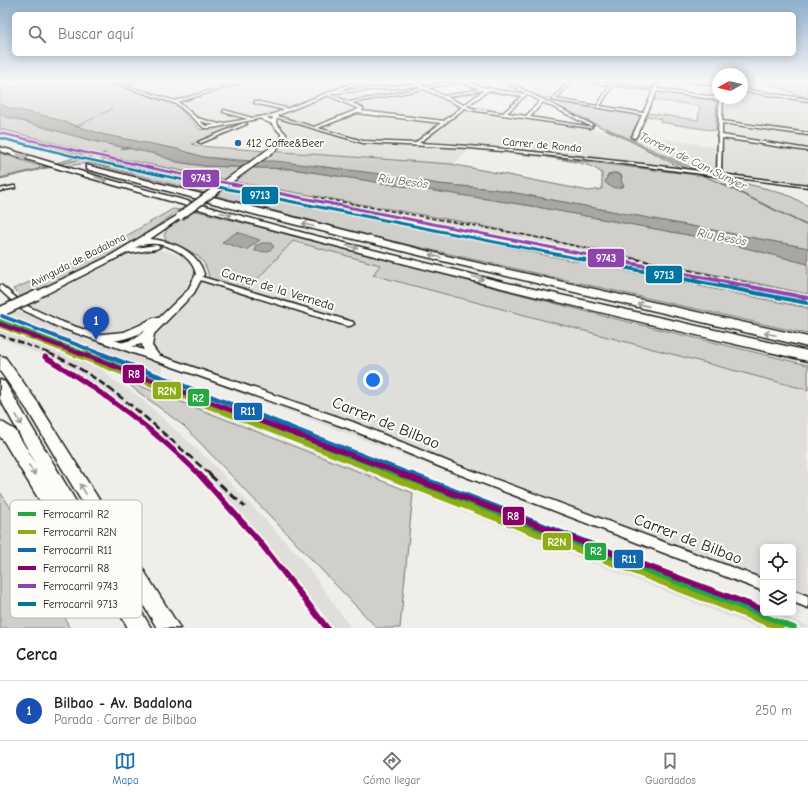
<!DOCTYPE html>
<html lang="es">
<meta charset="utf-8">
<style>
:root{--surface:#fff;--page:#f6f6f6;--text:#222;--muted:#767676;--line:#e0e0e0;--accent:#1f6fb2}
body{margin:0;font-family:"Comic Neue",sans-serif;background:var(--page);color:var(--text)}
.controls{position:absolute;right:12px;bottom:12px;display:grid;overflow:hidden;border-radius:6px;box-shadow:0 2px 10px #0003}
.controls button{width:36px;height:36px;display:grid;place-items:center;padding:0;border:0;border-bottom:1px solid var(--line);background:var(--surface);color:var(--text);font:20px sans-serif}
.compass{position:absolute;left:712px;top:68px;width:36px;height:36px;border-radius:50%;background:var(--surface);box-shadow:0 2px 10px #0003;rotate:262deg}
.you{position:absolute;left:373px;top:380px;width:14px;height:14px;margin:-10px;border:3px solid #fff;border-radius:50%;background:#1a73e8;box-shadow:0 0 0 6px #1a73e833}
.badge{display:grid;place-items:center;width:26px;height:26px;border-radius:50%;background:var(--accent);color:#fff;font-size:13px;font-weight:700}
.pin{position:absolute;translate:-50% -33px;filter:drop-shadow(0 1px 2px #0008)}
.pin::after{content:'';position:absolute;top:21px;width:14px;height:12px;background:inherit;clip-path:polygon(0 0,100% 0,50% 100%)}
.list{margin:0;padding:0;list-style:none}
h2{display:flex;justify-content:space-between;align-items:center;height:52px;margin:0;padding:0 16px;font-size:17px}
h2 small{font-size:13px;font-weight:400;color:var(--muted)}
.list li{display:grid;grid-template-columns:26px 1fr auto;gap:12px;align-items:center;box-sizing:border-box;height:60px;padding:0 16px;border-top:1px solid var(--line)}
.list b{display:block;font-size:15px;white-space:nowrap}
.list p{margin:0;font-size:13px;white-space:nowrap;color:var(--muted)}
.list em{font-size:13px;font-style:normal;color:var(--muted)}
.icon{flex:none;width:22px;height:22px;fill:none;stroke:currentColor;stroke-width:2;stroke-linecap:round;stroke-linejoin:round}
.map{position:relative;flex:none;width:808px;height:628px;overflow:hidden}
.search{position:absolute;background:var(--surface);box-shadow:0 2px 10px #0003;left:12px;right:12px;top:12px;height:44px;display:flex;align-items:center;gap:10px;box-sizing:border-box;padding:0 14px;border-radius:6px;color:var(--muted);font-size:15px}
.sheet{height:112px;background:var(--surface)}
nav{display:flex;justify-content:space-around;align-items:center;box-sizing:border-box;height:56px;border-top:1px solid var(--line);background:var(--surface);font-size:11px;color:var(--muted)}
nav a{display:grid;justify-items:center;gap:2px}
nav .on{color:var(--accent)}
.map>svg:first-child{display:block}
.built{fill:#e0deda}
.green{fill:#d0cfcc;stroke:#767674;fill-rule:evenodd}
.water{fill:#a8a7a3;stroke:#706f6d}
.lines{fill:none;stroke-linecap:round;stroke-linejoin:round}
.stream-far1{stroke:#706f6d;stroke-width:1}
.stream{stroke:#706f6d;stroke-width:1.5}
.street-casing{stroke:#1c1c1c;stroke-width:3}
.secondary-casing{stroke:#1c1c1c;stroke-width:3}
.highway-casing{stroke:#1c1c1c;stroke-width:3}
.street{fill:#fdfcf7;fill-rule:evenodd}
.secondary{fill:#fdfcf7;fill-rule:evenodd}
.highway{fill:#fdfcf7;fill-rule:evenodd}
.rail-far3{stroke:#1c1c1c;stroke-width:1.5;stroke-dasharray:4.5 2.5;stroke-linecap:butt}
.rail-far2{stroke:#1c1c1c;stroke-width:2;stroke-dasharray:6 3;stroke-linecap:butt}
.rail-far1{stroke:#1c1c1c;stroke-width:2.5;stroke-dasharray:8 3.5;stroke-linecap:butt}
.rail{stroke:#1c1c1c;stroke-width:3;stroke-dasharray:10 4.5;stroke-linecap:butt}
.secondary-bridge-far2-casing{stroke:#1c1c1c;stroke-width:8;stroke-linecap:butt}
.secondary-bridge-far1-casing{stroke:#1c1c1c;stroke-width:10;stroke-linecap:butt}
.secondary-bridge-casing{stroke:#1c1c1c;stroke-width:12;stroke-linecap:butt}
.secondary-bridge-far2{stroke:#fdfcf7;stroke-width:5.5}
.secondary-bridge-far1{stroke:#fdfcf7;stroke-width:7}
.secondary-bridge{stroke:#fdfcf7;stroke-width:9}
.rail-1-far2-casing{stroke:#fdfcf7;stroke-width:7}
.rail-1-far1-casing{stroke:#fdfcf7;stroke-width:8}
.rail-1-casing{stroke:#fdfcf7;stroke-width:10}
.rail-2-far2-casing{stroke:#fdfcf7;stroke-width:7}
.rail-2-far1-casing{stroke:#fdfcf7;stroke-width:8}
.rail-2-casing{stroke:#fdfcf7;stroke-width:10}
.rail-3-far2-casing{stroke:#fdfcf7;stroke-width:7}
.rail-3-far1-casing{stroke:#fdfcf7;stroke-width:8}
.rail-3-casing{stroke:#fdfcf7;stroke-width:10}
.rail-4-far2-casing{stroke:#fdfcf7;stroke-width:7}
.rail-4-far1-casing{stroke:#fdfcf7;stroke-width:8}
.rail-4-casing{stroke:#fdfcf7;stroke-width:10}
.rail-5-far2-casing{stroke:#fdfcf7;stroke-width:4.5}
.rail-5-far1-casing{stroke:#fdfcf7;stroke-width:5.5}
.rail-5-casing{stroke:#fdfcf7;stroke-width:7}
.rail-6-far2-casing{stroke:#fdfcf7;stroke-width:4.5}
.rail-6-far1-casing{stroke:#fdfcf7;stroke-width:5.5}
.rail-6-casing{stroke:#fdfcf7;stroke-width:7}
.rail-1-far2{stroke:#26a741;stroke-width:4}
.rail-1-far1{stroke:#26a741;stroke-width:5}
.rail-1{stroke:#26a741;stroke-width:6}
.rail-2-far2{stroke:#8eac18;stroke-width:4}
.rail-2-far1{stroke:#8eac18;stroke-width:5}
.rail-2{stroke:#8eac18;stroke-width:6}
.rail-3-far2{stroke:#1267af;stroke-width:4}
.rail-3-far1{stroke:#1267af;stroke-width:5}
.rail-3{stroke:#1267af;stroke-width:6}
.rail-4-far2{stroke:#88006a;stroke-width:4}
.rail-4-far1{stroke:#88006a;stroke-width:5}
.rail-4{stroke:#88006a;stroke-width:6}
.rail-5-far2{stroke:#8e44ad;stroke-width:2.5}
.rail-5-far1{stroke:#8e44ad;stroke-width:3}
.rail-5{stroke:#8e44ad;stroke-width:4}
.rail-6-far2{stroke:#0075a1;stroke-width:2.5}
.rail-6-far1{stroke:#0075a1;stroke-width:3}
.rail-6{stroke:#0075a1;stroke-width:4}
.oneway{stroke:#989794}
.poi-dot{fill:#1f6fb2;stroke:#fdfcf7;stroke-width:1.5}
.labels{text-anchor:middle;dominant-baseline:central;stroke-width:4;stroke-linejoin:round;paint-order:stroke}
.far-poi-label{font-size:11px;fill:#1c1c1c;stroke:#fdfcf7;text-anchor:start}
.far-street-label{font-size:11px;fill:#1c1c1c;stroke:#fdfcf7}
.far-water-label{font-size:12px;font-style:italic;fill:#5b5b59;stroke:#fdfcf7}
.street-label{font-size:13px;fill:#1c1c1c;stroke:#fdfcf7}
.near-street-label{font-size:16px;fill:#1c1c1c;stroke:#fdfcf7}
.key{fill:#fdfcf7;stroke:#bab9b5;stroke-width:1}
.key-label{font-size:11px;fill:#1c1c1c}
.line-badge{stroke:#fdfcf7;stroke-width:1.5}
.badge-label{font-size:11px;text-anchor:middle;font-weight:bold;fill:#fff}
</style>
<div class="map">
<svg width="808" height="628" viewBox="0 0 808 628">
<rect width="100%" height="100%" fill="#f0eeea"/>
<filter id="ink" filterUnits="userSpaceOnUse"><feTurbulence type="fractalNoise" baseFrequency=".025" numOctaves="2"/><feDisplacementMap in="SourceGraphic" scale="8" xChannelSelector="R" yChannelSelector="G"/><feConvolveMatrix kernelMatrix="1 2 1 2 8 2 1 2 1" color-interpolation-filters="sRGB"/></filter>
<g filter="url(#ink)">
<g class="built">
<path d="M99,80H361L327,93L359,91L374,99L423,89L460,105L459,109L611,133L681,168L687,173L468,150L453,165L273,152L289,137L287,131L278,121L281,119L270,114L235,121L237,124L200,130L176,105Z"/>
<path d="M538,80H569L551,98L530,90Z"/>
<path d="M742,92L808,101V183L696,170L631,140L633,134L721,148L725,98H742Z"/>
<path d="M0,129L16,133L91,152L83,155L52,148L0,134Z"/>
<path d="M108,155L252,185L458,221L808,294V308L545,255L100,159Z"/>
<path d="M293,241L381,265L373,276L808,390V610L793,604V547H763V593L154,360L164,369L157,376L763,609V613H775L808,626V628H758L104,370L110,378L137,395L209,460L302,559L351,628H331L274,552L219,491L166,444L99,387L59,362L0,338V309L10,312L130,254L154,249L171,252L187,259L193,265L195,274L248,289Z"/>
</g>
<g class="green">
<path d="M41,80H99L176,105L200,130L237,124L238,125L192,144L198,146L451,164L589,191L602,189V173C588,161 564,161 547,157L722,178L768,189L790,196L808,206V248L494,189L438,184L325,167L203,157L177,149L105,135L46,116L12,109L0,104V90ZM611,173H617L622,176L621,181L624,186C615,187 610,188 606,179Z"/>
<path d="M503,80H507L543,98H551V100L555,102L641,115L630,137L636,140L635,141L606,128L696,170L681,168L634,143Z"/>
<path d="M754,80H808V99L773,85Z"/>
<path d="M657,91L716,99V131L660,122L661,119L647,116L648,113L698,120L700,106L654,100Z"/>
<path d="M0,115L93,141L156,154L177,162L204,166L292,169L532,206L715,240L808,264V294L458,221L252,185L108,156L101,159L545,255L808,308V334L387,240L90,163L47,168L0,179V153L42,167L74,158L0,137V134L83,155L90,152L0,129Z"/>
<path d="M173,209L180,210L124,248L22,298L13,289L88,258Z"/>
<path d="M193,210L604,316L808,365V390L373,275L380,265L293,241L248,289L209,278C204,244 172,252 164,236L167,229Z"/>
<path d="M125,380L413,493L400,628H377L184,426L133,388Z"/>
<path d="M0,492L41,552L69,628H0Z"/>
</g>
<g class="water">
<path d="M0,104L12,109L46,116L105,135L177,149L203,157L237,161H275L381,174L438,184L494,189L808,248V264L715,240L532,206L292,169L204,166L177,162L156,154L93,141L0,115Z"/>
<path d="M615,173L622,176L621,181L624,186C618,190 610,188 605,182L608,175Z"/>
<path d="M237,232L260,240L246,250L222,242Z"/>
<path d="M262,243H271L274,247L267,252L255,251V246Z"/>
</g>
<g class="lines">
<g class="stream-far1">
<path d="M761,80L807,98"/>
<path d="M520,88L693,171"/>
<path d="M75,127L112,109"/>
<path d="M121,149L130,147"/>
<path d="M56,165L106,153"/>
<path d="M697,173L724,185"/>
<path d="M0,178L51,166"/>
</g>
<path class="stream" d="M722,184L808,226"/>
<g class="street-casing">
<g id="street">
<path d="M105,80C111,80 115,84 121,84C127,84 134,80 140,80L124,85L175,101L245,80H250L178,102L197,118L219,124L248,119L223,112L224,110L252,118L265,116L267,117L212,128H204L177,104ZM200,121L215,125L205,126Z"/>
<path d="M419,80H421V85L425,87L457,80C469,80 478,88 490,88L491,89L524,94L525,93L500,80H504L593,125L590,126L543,102L530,117L592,127L590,128L470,110L465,108L419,143C519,148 618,161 717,173L718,137L717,136L718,135L719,100L657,91L636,137L634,138L632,137L642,115L552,100L570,80H573L556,99L597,106L610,85L575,80H586L654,89L657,80H660L657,89L723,98L722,121L808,133V135L722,123V135L808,149V151L722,138L721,174L808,185V187L721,176L719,177L717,176L585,159L470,148L363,143L275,117L277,116L314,127L359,109L327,95V93L349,102L421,88L418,86L332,93L331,91L419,84ZM460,82L480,89L444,96L428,88ZM613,85L652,90L653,91L643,113L600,106ZM424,89L462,107L444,121L361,111L363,110V108L352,103ZM482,90H484L464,105L447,97ZM489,90L490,91L522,96L503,113L471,108L467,106ZM527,94L540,101L526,116L507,113ZM357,113L441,123L415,143L363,141L318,128Z"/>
<path d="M255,101L286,108L287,109L285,110L254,103Z"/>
<path d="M244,123L247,124L201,143L198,142Z"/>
<path d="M13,186H15V188L0,191V189Z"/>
<path d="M199,276L353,322L354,324L350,326H347L197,279L196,278Z"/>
<path d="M0,285L2,286L25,305L62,322L353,422L449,462L763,579V591L443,468L347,428L56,326L21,309L0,290Z"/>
<path d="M793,590L808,596V608L793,602Z"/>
</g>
</g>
<g class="secondary-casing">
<g id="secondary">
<path d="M360,80H366L278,115L279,117L276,120V123L286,134L285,141L275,150H271V148L281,140V134L272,124L261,119V117L271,115ZM269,117H273L272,120L267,118Z"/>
<path d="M675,80H689L718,84V86Z"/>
<path d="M742,89L808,99V101L742,91Z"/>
<path d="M180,214L182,215V217L150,239C172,241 198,251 204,274L194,293L154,334L152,346L160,357L159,360L155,361C147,358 143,351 142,344L123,348L120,347L118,345L120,343L135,339L146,330C133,337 114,344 100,339L98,337L100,335L103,334L124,332L140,325L153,318H159L188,290L196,274C191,251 155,236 135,248L156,245L160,247L156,249L132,253L129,252L40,297L37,298L33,295L34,293L108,257Z"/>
</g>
</g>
<g class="highway-casing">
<g id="highway">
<path d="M0,147L103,178L304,233L503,282L808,351V361C537,298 266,233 0,151Z"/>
<path d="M86,165L447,256L808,337V347L447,262L265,217L86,169Z"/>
<path d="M0,356L5,357L38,403L180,628H157L28,411L0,371Z"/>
<path d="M0,380L5,382L151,628H128L107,591L105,592L98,589L64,541L3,440L0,437V421L15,430L36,464L0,399Z"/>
</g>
</g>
<use href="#street" class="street"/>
<use href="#secondary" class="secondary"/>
<use href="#highway" class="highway"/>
<g class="rail-far3">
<path d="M260,190L390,220L583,260"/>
<path d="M314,197L525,235L640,260"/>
</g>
<g class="rail-far2">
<path d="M578,259L808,306"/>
<path d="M635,259L808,296"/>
<path d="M0,335L51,354"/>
</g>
<path class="rail-far1" d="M48,353C105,375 164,435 211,475"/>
<path class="rail" d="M209,474L245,507"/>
<g class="secondary-bridge-far2-casing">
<path id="secondary-bridge-far2" d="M223,185L273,149"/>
</g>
<g class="secondary-bridge-far1-casing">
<path id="secondary-bridge-far1" d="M180,216L224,184"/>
</g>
<g class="secondary-bridge-casing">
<path id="secondary-bridge" d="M0,312L37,295"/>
</g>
<use href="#secondary-bridge-far2" class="secondary-bridge-far2"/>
<use href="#secondary-bridge-far1" class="secondary-bridge-far1"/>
<use href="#secondary-bridge" class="secondary-bridge"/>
<g class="rail-1-far2-casing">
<path id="rail-1-far2" d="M0,321L86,354"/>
</g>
<g class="rail-1-far1-casing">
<path id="rail-1-far1" d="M84,353L398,475"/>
</g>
<g class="rail-1-casing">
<path id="rail-1" d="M396,474L794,628"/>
</g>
<g class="rail-2-far2-casing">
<path id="rail-2-far2" d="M0,326L73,354"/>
</g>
<g class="rail-2-far1-casing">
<path id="rail-2-far1" d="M71,353L385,475"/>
</g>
<g class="rail-2-casing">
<path id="rail-2" d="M382,474L780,628"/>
</g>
<g class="rail-3-far2-casing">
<path id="rail-3-far2" d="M2,316L101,354"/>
</g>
<g class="rail-3-far1-casing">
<path id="rail-3-far1" d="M99,353L412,475"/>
</g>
<g class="rail-3-casing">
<path id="rail-3" d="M410,474L763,611"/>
</g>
<g class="rail-4-far2-casing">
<path id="rail-4-far2" d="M0,324L81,354"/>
</g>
<g class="rail-4-far1-casing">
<g id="rail-4-far1">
<path d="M79,353L404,475"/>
<path d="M45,357C102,391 153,428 200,475"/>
</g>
</g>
<g class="rail-4-casing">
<g id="rail-4">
<path d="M199,474L259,541L327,628"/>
<path d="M401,474L759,608"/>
</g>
</g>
<g class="rail-5-far2-casing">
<path id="rail-5-far2" d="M0,133L165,171L237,185"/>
</g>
<g class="rail-5-far1-casing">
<path id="rail-5-far1" d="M232,184L614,260"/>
</g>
<g class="rail-5-casing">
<path id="rail-5" d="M609,259L808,298"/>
</g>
<g class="rail-6-far2-casing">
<path id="rail-6-far2" d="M0,138L81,158L207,185"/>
</g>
<g class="rail-6-far1-casing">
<path id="rail-6-far1" d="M203,184L586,260"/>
</g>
<g class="rail-6-casing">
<path id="rail-6" d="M581,259L807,303"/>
</g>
<use href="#rail-1-far2" class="rail-1-far2"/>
<use href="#rail-1-far1" class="rail-1-far1"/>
<use href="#rail-1" class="rail-1"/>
<use href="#rail-2-far2" class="rail-2-far2"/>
<use href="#rail-2-far1" class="rail-2-far1"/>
<use href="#rail-2" class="rail-2"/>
<use href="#rail-3-far2" class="rail-3-far2"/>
<use href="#rail-3-far1" class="rail-3-far1"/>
<use href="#rail-3" class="rail-3"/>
<use href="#rail-4-far2" class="rail-4-far2"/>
<use href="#rail-4-far1" class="rail-4-far1"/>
<use href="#rail-4" class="rail-4"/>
<use href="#rail-5-far2" class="rail-5-far2"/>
<use href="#rail-5-far1" class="rail-5-far1"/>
<use href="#rail-5" class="rail-5"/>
<use href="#rail-6-far2" class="rail-6-far2"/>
<use href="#rail-6-far1" class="rail-6-far1"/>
<use href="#rail-6" class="rail-6"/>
</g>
<defs><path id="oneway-shaft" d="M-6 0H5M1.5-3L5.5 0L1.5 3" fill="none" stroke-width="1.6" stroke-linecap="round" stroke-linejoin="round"/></defs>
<g class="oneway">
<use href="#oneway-shaft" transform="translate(23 156) rotate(17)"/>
<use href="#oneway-shaft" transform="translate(101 179) rotate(16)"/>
<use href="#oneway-shaft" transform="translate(226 214) rotate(15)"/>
<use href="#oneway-shaft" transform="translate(308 225) rotate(-166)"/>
<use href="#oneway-shaft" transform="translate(352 247) rotate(14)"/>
<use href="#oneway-shaft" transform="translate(435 256) rotate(-166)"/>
<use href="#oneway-shaft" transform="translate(478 278) rotate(14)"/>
<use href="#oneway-shaft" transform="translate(643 305) rotate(-167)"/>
<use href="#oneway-shaft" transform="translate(770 334) rotate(-168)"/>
<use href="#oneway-shaft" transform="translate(19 420) rotate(61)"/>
<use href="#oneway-shaft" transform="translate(32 470) rotate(58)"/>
<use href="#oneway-shaft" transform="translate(83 489) rotate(-122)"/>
</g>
</g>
<linearGradient id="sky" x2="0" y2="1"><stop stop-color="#8eafcc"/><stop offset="0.48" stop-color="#f8f7f6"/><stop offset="1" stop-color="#f8f7f6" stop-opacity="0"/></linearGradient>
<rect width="808" height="168" fill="url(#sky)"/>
<circle class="poi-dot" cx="238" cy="143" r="4"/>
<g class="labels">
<g class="far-poi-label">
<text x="246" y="143">412 Coffee&amp;Beer</text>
</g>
<g class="far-street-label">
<text transform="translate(542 145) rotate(5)">Carrer de Ronda</text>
<text transform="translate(78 260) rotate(-27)">Avinguda de Badalona</text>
</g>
<g class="far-water-label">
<text transform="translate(693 161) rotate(26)">Torrent de Can Sunyer</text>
<text transform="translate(403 181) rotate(8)">Riu Besòs</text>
<text transform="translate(722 237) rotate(11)">Riu Besòs</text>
</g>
<g class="street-label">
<text transform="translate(278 289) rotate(17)">Carrer de la Verneda</text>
</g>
<g class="near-street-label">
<text transform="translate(386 423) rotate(22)">Carrer de Bilbao</text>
<text transform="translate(688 539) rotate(21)">Carrer de Bilbao</text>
</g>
</g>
<rect x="10" y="500" width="132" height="118" rx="6" class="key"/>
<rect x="18" y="512" width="18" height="4" fill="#26a741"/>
<rect x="18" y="530" width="18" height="4" fill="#8eac18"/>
<rect x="18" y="548" width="18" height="4" fill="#1267af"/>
<rect x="18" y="566" width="18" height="4" fill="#88006a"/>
<rect x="18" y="584" width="18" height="4" fill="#8e44ad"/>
<rect x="18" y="602" width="18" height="4" fill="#0075a1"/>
<g class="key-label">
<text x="43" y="518">Ferrocarril R2</text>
<text x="43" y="536">Ferrocarril R2N</text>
<text x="43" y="554">Ferrocarril R11</text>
<text x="43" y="572">Ferrocarril R8</text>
<text x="43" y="590">Ferrocarril 9743</text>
<text x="43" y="608">Ferrocarril 9713</text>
</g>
<g class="line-badge">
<rect x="182" y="169" width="38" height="19" rx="4" fill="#8e44ad"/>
<rect x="241" y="186" width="38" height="19" rx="4" fill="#0075a1"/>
<rect x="587" y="248" width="38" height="20" rx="4" fill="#8e44ad"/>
<rect x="645" y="265" width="38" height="19" rx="4" fill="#0075a1"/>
<rect x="122" y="364" width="23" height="20" rx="4" fill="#88006a"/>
<rect x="152" y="381" width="30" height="19" rx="4" fill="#8eac18"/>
<rect x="187" y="388" width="23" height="19" rx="4" fill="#26a741"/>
<rect x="233" y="402" width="30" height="19" rx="4" fill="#1267af"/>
<rect x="502" y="506" width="23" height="20" rx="4" fill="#88006a"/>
<rect x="542" y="532" width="30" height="19" rx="4" fill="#8eac18"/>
<rect x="584" y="542" width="23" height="19" rx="4" fill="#26a741"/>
<rect x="613" y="549" width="31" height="20" rx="4" fill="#1267af"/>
</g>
<g class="badge-label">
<text x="201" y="182">9743</text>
<text x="260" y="199">9713</text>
<text x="606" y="262">9743</text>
<text x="664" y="279">9713</text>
<text x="134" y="378">R8</text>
<text x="167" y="395">R2N</text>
<text x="198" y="402">R2</text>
<text x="248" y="415">R11</text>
<text x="513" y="520">R8</text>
<text x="557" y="546">R2N</text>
<text x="596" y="555">R2</text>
<text x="629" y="563">R11</text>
</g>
</svg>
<div class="controls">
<button><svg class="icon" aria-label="locate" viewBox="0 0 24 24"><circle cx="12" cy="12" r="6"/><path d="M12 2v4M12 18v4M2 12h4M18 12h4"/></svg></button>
<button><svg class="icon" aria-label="layers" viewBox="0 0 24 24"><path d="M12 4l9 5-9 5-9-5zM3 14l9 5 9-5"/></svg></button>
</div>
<svg class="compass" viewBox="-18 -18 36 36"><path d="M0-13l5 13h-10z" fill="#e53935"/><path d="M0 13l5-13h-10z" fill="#767676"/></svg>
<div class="you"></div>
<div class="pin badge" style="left:96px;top:340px;background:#1a4fb4">1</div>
<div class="search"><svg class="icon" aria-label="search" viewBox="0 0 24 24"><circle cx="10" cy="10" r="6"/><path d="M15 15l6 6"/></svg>Buscar aquí</div>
</div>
<section class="sheet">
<h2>Cerca<small></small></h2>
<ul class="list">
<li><span class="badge" style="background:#1a4fb4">1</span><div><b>Bilbao - Av. Badalona</b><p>Parada · Carrer de Bilbao</p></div><em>250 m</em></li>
</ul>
</section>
<nav>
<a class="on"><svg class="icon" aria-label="map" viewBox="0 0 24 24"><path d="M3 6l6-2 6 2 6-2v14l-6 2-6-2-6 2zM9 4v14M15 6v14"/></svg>Mapa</a>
<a><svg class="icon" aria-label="directions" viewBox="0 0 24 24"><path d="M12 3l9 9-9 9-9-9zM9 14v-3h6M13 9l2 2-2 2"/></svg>Cómo llegar</a>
<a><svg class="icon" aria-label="saved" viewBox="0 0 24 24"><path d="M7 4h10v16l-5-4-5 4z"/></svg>Guardados</a>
</nav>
